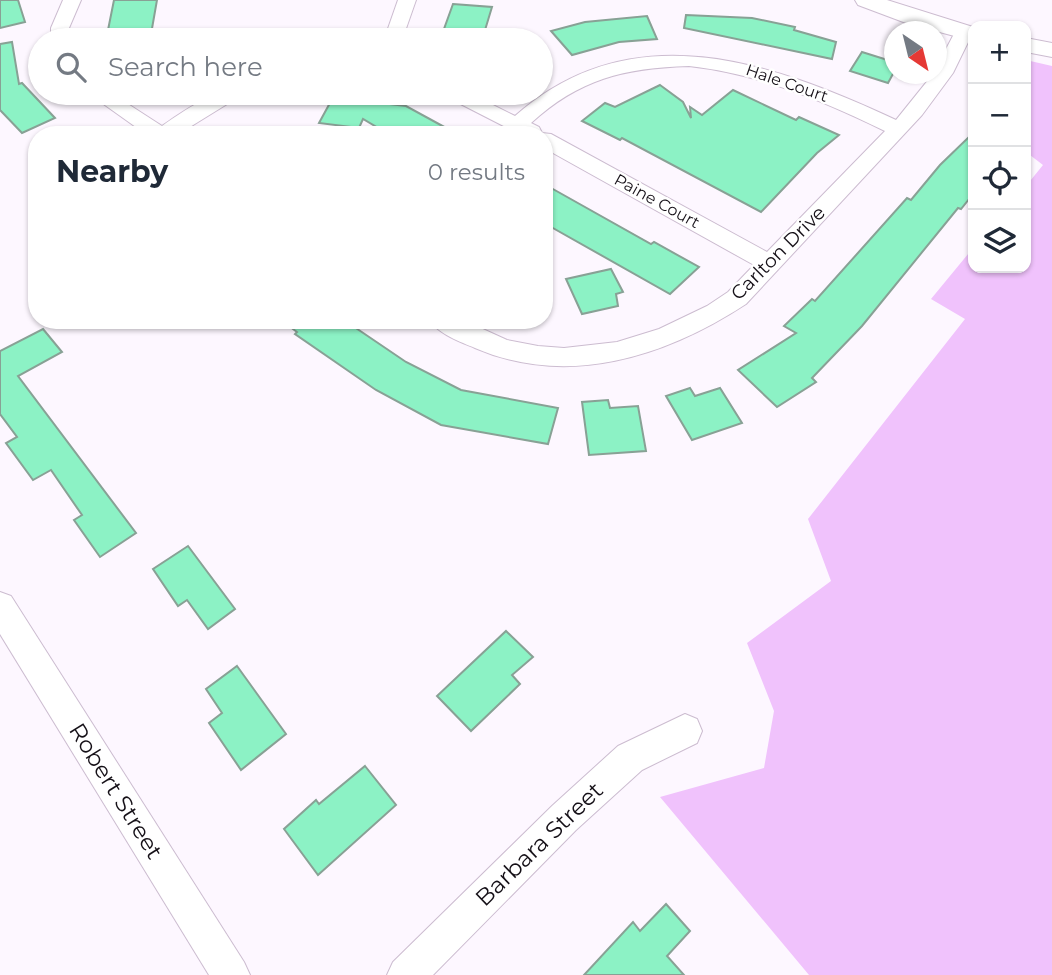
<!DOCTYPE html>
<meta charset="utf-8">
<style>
:root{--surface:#fff;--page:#f2f2f3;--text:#1f2937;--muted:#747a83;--line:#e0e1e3}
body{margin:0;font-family:Montserrat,sans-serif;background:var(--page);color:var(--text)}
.controls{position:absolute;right:21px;top:21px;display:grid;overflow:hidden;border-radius:14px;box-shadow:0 2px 5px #0004}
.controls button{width:63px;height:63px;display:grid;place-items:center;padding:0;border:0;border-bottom:2px solid var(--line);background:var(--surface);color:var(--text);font:35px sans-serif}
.compass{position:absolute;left:884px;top:21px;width:63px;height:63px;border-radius:50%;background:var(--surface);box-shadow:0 2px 5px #0004;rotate:145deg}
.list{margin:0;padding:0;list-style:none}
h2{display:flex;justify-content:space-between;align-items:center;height:91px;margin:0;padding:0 28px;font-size:30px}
h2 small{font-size:23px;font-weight:400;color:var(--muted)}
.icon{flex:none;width:38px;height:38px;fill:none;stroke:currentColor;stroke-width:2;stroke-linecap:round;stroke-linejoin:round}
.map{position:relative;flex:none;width:1052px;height:975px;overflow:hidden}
.search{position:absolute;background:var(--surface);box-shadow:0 2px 5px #0004;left:28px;top:28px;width:525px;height:77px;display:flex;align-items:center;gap:18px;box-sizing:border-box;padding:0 24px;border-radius:38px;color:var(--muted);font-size:26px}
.panel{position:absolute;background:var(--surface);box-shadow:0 2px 5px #0004;left:28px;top:126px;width:525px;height:203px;border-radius:28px}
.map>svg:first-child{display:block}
.green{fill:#f0c2fc}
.building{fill:#8cf2c5;stroke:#88a195;stroke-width:2}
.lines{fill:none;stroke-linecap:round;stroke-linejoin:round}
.minor-casing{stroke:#ccbcd0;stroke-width:2}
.tertiary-casing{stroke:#ccbcd0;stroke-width:2}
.minor{fill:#fff;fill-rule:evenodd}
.tertiary{fill:#fff;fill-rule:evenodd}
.labels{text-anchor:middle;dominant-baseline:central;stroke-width:5;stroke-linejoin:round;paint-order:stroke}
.far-street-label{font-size:16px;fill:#151017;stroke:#fff}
.street-label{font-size:19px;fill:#151017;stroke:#fff}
.near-street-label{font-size:23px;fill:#151017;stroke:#fff}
</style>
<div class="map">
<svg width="1052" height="975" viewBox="0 0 1052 975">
<rect width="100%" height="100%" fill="#fdf7ff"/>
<path class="green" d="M1026,60L1052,66V975H809L660,797L764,768L774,711L747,643L831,581L808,519L965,319L931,299L973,248V268H1026V186L1043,165L1026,152Z"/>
<g class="building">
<path d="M0,0H18L25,22L0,28Z"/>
<path d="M114,0H157L150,40H106Z"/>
<path d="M453,4L492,7L482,40H440Z"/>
<path d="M686,15L752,18L795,27L794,30L836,42L832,59L684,28Z"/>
<path d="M647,16L657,39L619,42L572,55L551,31L585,22Z"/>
<path d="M12,42L19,84L22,83L55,118L22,133L0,110V44Z"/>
<path d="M862,52L894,62V72L888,83L850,71Z"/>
<path d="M660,85L683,102L691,118L690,107L702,115L733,90L796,120L799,117L839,135L817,153L761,212L622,138L620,140L582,121L605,103L615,107Z"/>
<path d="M323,96L406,106L459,135H390L363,119L359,128L319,123L331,101Z"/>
<path d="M973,133V194L961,209L958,208L862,326L812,378L816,382L777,407L738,370L796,333L784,326L812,299L815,301L907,198L911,200L940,165Z"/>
<path d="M544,184L651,244L654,242L699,267L670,294L544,223Z"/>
<path d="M611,269L623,292L616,294L618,306L582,314L566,279Z"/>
<path d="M281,320H344L406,362L461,390L558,408L548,444L441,425L376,390L295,334L297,332Z"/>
<path d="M43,329L62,352L18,376L136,533L100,557L74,520L82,515L51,470L33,480L6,443L17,437L0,414V351Z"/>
<path d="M690,388L695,396L720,388L742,423L692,440L666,396Z"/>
<path d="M608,400L610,408L638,406L646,451L589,455L582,402Z"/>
<path d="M188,546L235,609L208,629L187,600L178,606L153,569Z"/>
<path d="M506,631L533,657L512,675L520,684L471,731L437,696Z"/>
<path d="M237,666L286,734L241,770L209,723L222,713L206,689Z"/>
<path d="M365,766L396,805L318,875L284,829L316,800L319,804Z"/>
<path d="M666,904L690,931L667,956L684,975H584L633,922L640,931Z"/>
</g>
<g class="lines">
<g class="minor-casing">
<g id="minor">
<path d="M63,0H81L69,28V40H51V28Z"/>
<path d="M398,0H416L402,40H384Z"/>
<path d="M964,26L973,32L953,73L922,115L746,304C665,357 568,388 475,348C461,342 438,334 430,320H463L507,340L538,346L564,348L617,342L659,329L707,306L728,292L754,265L544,148V135H521L447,97L444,93H469L515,116C632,12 771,62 896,120L933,74H936V68L955,32ZM689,66C760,74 821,100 885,131L767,252L551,134L542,133L539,127L531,123C579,79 624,68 689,66Z"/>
<path d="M88,93H111L162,126C190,107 210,91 245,93L177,135H147Z"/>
<path d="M0,592L11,596L244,962L250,975H209L0,634Z"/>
<path d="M685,714L697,719L702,731L697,743L642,770L576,830L433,975H387L393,962L552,806L618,746Z"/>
</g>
</g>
<g class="tertiary-casing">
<g id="tertiary">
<path d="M855,0H887L973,27V41L906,23L858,5Z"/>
<path d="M1026,38L1052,43V57L1026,52Z"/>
</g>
</g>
<use href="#minor" class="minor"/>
<use href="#tertiary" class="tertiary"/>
</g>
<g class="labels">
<g class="far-street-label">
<text transform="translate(787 83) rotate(19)">Hale Court</text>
<text transform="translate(657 201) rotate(29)">Paine Court</text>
</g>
<g class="street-label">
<text transform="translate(778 253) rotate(-45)">Carlton Drive</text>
</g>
<g class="near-street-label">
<text transform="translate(116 791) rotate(58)">Robert Street</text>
<text transform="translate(539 844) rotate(-44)">Barbara Street</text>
</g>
</g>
</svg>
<div class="controls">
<button>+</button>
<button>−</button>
<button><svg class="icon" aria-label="locate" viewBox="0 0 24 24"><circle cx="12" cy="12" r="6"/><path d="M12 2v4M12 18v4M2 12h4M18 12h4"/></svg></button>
<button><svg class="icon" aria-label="layers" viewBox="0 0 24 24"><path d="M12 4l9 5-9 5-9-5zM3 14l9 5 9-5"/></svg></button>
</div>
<svg class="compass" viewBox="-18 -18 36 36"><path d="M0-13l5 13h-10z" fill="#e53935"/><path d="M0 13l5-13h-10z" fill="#747a83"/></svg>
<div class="search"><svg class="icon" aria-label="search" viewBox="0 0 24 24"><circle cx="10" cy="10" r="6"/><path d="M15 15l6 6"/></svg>Search here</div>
<section class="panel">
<h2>Nearby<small>0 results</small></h2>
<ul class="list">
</ul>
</section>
</div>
